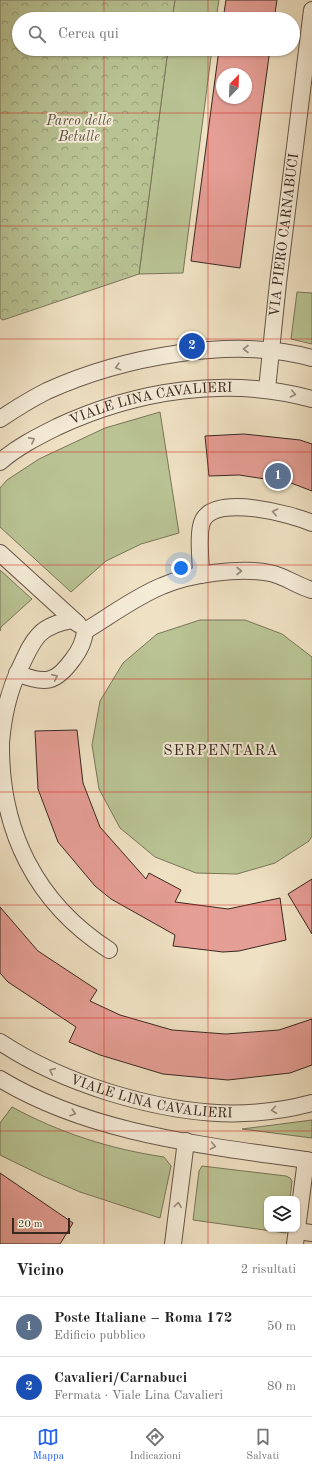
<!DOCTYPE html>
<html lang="it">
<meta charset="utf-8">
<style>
:root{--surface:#fff;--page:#f2f2f2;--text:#222;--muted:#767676;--line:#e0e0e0;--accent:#2563eb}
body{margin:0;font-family:"Old Standard TT",serif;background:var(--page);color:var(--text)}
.controls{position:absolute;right:12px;bottom:12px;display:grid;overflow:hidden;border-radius:8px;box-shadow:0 1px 3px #0004}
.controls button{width:36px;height:36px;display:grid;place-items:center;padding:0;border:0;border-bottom:1px solid var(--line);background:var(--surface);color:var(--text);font:20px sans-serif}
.compass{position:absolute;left:216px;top:68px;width:36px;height:36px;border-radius:50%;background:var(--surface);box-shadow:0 1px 3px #0004;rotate:23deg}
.scale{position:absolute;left:12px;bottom:10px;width:58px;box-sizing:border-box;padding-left:4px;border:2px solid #392820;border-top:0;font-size:11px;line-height:14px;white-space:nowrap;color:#392820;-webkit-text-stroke:3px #f5ecd8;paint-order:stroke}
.you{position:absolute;left:181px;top:568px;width:14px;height:14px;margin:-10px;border:3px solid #fff;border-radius:50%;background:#1a73e8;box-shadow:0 0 0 6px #1a73e833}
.badge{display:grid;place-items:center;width:26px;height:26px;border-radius:50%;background:var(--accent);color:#fff;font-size:13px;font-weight:700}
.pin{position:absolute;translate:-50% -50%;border:2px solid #fff;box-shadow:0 1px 4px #0006}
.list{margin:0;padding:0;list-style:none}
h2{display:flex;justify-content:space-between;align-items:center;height:52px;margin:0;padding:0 16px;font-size:17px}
h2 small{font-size:13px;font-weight:400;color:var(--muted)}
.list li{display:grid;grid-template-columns:26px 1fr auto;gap:12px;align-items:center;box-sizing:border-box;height:60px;padding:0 16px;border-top:1px solid var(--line)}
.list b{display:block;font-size:15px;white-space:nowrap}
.list p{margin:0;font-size:13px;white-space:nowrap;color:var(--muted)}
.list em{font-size:13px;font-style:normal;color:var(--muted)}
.icon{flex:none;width:22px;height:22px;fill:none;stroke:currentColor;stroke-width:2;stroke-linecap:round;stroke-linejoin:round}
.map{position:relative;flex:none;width:312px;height:1244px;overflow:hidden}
.search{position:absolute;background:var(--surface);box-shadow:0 1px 3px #0004;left:12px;right:12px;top:12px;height:44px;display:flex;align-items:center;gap:10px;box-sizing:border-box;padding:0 14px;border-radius:22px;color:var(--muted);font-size:15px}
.sheet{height:172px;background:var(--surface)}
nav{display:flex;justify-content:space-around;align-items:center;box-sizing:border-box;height:56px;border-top:1px solid var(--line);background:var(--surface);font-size:11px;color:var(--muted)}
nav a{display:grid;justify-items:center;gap:2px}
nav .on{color:var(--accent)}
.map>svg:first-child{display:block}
.green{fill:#b9c394;stroke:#79765a}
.forest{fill:url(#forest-crowns);stroke:#79765a}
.building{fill:#e59e95;stroke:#392820;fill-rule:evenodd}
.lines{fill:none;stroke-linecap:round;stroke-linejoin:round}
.street-casing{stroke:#665649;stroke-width:18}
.street{stroke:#f5ecd8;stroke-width:16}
.oneway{stroke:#978a7c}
.grid{fill:none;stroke:#d62828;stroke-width:1;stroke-opacity:0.55}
.labels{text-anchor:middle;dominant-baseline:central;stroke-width:4;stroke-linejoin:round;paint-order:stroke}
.park-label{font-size:14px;font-style:italic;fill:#594f3d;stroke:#f5ecd8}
.street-label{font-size:14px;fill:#392820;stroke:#f5ecd8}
.neighbourhood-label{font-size:15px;letter-spacing:1px;fill:#392820;stroke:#f5ecd8}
</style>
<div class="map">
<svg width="312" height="1244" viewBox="0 0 312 1244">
<defs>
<pattern id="forest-crowns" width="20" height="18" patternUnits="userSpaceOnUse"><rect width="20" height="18" fill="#b9c394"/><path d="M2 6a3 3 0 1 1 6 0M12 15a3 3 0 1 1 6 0" fill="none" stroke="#979e78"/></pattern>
</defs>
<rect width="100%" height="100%" fill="#efe1c3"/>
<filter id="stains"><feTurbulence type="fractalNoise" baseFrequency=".005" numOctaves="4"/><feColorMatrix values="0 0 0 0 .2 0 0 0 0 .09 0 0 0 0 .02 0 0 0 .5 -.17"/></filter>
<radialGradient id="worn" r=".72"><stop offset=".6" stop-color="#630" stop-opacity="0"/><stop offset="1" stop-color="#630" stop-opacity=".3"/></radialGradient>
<g class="green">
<path d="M175,0H219L216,19H172Z"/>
<path d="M168,49H212L183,273L139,274Z"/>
<path d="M297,292L312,293V344L291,339Z"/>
<path d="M160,412L179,533L141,544L106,561L71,592L0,527V488L7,480L39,459L105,428Z"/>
<path d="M0,570L32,599L1,627L0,631Z"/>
<path d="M200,620H245L282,634L312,657V836L309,841L275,863L237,874L196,873L155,857L120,828L99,789L92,745L100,701L123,663L157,634Z"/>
<path d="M12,1107C60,1133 110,1149 164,1157L171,1166L160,1218L80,1192L43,1176L0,1155V1123Z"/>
<path d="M312,1120V1138L242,1129Z"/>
<path d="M202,1166L286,1176L290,1178L292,1181L290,1199H267V1229H286V1233L193,1220L199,1171Z"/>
</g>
<path class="forest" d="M0,0H175L172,19H19V49H168L139,274L3,320L0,318Z"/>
<g class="building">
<path d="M226,0H277L274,19H223Z"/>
<path d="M219,49H270L240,268L191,261ZM222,74H246V98H222Z"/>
<path d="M244,434L300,440L312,444V491L291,483L239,475L209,476L205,436Z"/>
<path d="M77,730L83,783L100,827L146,879L149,873L181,890L175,902L228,909L280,898L286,940L239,951L223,952L173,946L175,935L111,899L95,886L58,842L38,789L35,731Z"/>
<path d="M312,879V934L288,894Z"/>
<path d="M0,907L38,951L97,990L90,1001L120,1015L172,1030L226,1034L279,1030L312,1019V1065L290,1073L228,1080L163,1074L100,1055L69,1042L76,1027L8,982L0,973Z"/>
<path d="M0,1173L73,1223L60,1244H0Z"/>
</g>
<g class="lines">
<g class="street-casing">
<g id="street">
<path id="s1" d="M267,389L278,283L312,10"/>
<path d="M0,419C15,409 31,399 47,391C122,357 232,336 312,358"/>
<path id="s2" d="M0,462C17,447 37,437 57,427C136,390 227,376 312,399"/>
<path d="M0,553L78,624"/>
<path d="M201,575C201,562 197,531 203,520C217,494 291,514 312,523"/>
<path d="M73,620C38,625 33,640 19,670C8,693 3,718 1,743C0,831 36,903 109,950"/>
<path d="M85,631C110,616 135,597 162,586C189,574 240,567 270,573C285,576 297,586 312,590"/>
<path d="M17,673C45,685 56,683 73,659C80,650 84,642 85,631"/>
<path id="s3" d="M0,1042C33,1064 70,1080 108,1092C176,1113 242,1122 312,1103"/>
<path d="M0,1079C93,1135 206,1145 312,1161"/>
<path d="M297,1231L312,1233"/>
<path d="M173,1244L186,1141"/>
<path d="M295,1244L306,1160"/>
</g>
</g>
<use href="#street" class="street"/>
</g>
<defs><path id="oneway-chevron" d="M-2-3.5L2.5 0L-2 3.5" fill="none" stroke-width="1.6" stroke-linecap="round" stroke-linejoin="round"/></defs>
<g class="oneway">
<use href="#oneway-chevron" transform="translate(246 349) rotate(-180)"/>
<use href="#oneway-chevron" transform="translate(118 367) rotate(165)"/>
<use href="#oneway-chevron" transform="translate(293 394) rotate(13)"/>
<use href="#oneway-chevron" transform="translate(32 440) rotate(-28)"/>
<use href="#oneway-chevron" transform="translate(275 512) rotate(-167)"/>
<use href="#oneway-chevron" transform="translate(239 571)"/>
<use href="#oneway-chevron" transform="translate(55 677) rotate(-24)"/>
<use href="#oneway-chevron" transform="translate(52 1071) rotate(-156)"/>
<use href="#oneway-chevron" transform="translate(274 1110) rotate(173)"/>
<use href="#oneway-chevron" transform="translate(73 1113) rotate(18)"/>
<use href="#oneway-chevron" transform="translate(213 1146) rotate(10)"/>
<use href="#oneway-chevron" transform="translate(178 1205) rotate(-83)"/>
</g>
<path class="grid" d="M104,0V19M208,0V19M104,49V1244M208,49V1244M0,113H312M0,226H312M0,339H312M0,452H312M0,565H312M0,679H312M0,792H312M0,905H312M0,1018H312M0,1131H312"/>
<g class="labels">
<g class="park-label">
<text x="79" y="121">Parco delle<tspan x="79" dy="16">Betulle</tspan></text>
</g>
<g class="street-label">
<text stroke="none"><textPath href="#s1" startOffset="155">VIA PIERO CARNABUCI</textPath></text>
<text stroke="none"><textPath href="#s2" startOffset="165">VIALE LINA CAVALIERI</textPath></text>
<text stroke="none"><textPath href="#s3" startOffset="163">VIALE LINA CAVALIERI</textPath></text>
</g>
<g class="neighbourhood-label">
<text x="221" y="751">SERPENTARA</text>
</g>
</g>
<rect width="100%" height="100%" filter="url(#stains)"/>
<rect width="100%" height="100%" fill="url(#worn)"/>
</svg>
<div class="controls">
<button><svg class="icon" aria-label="layers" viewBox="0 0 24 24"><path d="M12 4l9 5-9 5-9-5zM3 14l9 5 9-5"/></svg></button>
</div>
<svg class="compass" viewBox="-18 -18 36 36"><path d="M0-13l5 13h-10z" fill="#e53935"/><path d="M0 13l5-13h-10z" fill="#767676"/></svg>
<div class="scale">20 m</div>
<div class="you"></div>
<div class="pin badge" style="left:278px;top:476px;background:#5c6f8a">1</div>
<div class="pin badge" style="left:192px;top:346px;background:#1a4fb4">2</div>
<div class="search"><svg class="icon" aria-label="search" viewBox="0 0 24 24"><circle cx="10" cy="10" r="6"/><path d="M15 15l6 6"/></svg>Cerca qui</div>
</div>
<section class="sheet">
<h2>Vicino<small>2 risultati</small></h2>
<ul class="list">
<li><span class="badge" style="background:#5c6f8a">1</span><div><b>Poste Italiane – Roma 172</b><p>Edificio pubblico</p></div><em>50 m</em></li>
<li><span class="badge" style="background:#1a4fb4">2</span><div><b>Cavalieri/Carnabuci</b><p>Fermata · Viale Lina Cavalieri</p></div><em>80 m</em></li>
</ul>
</section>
<nav>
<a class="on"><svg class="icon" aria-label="map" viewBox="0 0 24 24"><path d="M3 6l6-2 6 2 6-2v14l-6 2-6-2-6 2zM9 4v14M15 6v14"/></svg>Mappa</a>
<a><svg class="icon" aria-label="directions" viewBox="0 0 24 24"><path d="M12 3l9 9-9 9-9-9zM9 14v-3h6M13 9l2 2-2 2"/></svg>Indicazioni</a>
<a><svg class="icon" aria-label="saved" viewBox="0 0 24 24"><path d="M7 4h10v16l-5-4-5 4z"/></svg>Salvati</a>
</nav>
